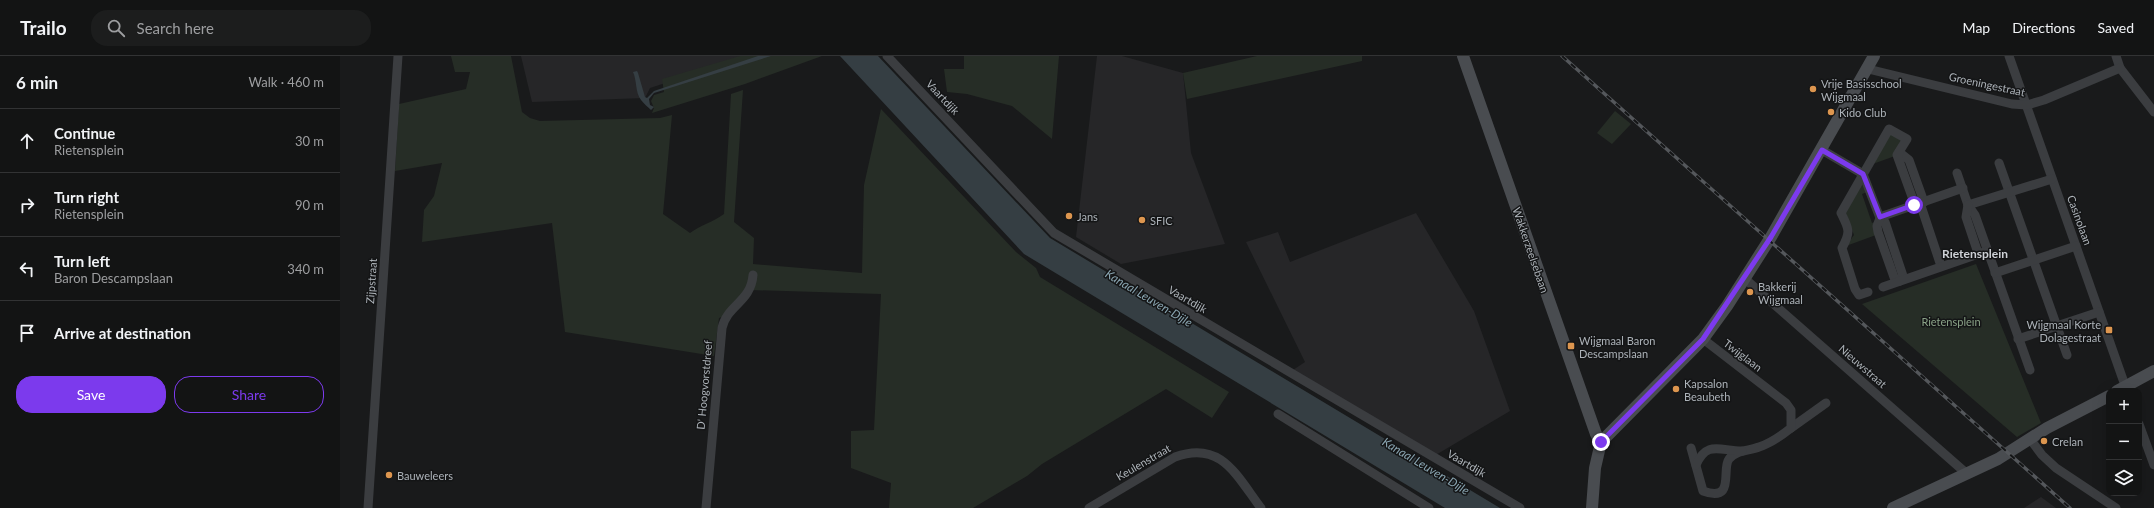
<!DOCTYPE html>
<meta charset="utf-8">
<style>
:root{--surface:#131414;--page:#1c1d1d;--text:#f1f3f6;--muted:#9d9ea0;--line:#323334;--accent:#7c3aed}
body{margin:0;font-family:Lato,sans-serif;background:var(--page);color:var(--text)}
.controls{position:absolute;right:12px;bottom:12px;display:grid;overflow:hidden;border-radius:8px;box-shadow:0 4px 16px #0002}
.controls button{width:36px;height:36px;display:grid;place-items:center;padding:0;border:0;border-bottom:1px solid var(--line);background:var(--surface);color:var(--text);font:20px sans-serif}
.stop{position:absolute;width:12px;height:12px;margin:-9px;border:3px solid #7c3aed;border-radius:50%;background:#fff}
.stop.end{background:#7c3aed;border-color:#fff;box-shadow:0 1px 4px #0008}
.list{margin:0;padding:0;list-style:none}
h2{display:flex;justify-content:space-between;align-items:center;height:52px;margin:0;padding:0 16px;font-size:17px}
h2 small{font-size:13px;font-weight:400;color:var(--muted)}
.list li{display:grid;grid-template-columns:26px 1fr auto;gap:12px;align-items:center;box-sizing:border-box;height:64px;padding:0 16px;border-top:1px solid var(--line)}
.list b{display:block;font-size:15px;white-space:nowrap}
.list p{margin:0;font-size:13px;white-space:nowrap;color:var(--muted)}
.list em{font-size:13px;font-style:normal;color:var(--muted)}
.actions{display:flex;gap:8px;padding:12px 16px}
.actions a{flex:1;padding:9px 0;border:1px solid var(--accent);border-radius:16px;text-align:center;font-size:14px;color:var(--accent)}
.actions .main{background:var(--accent);color:#fff}
.icon{flex:none;width:22px;height:22px;fill:none;stroke:currentColor;stroke-width:2;stroke-linecap:round;stroke-linejoin:round}
.map{position:relative;flex:none;width:1814px;height:452px;overflow:hidden}
header{display:flex;align-items:center;gap:24px;box-sizing:border-box;height:56px;padding:0 20px;background:var(--surface);border-bottom:1px solid var(--line)}
header strong{font-size:19px}
nav{display:flex;gap:22px;margin-inline-start:auto;font-size:14px}
.search{width:280px;height:36px;background:var(--page);display:flex;align-items:center;gap:10px;box-sizing:border-box;padding:0 14px;border-radius:16px;color:var(--muted);font-size:15px}
main{display:flex}
aside{flex:1;background:var(--surface)}
.map>svg:first-child{display:block}
.built{fill:#262628}
.green{fill:#262d26}
.water{fill:#353e43}
.lines{fill:none;stroke-linecap:round;stroke-linejoin:round}
.street{stroke:#3b3d40;stroke-width:9}
.secondary{stroke:#494c50;stroke-width:12}
.rail-casing{stroke:#54575b;stroke-width:3.5}
.rail{stroke:#141516;stroke-width:2;stroke-dasharray:6;stroke-linecap:butt}
.route{stroke:#7c3aed;stroke-width:5}
.poi-dot{fill:#dd964f;stroke:#141516;stroke-width:1.5}
.labels{text-anchor:middle;dominant-baseline:central;stroke-width:3;stroke-linejoin:round;paint-order:stroke}
.poi-label{font-size:11px;fill:#adb3b9;stroke:#141516;text-anchor:start}
.street-label{font-size:11px;fill:#adb3b9;stroke:#141516}
.park-label{font-size:11px;fill:#8aa287;stroke:#141516}
.neighbourhood-label{font-size:12px;font-weight:bold;fill:#ced1d6;stroke:#141516}
.water-label{font-size:12px;font-style:italic;fill:#89a4b0;stroke:#141516}
</style>
<header>
<strong>Trailo</strong>
<div class="search"><svg class="icon" aria-label="search" viewBox="0 0 24 24"><circle cx="10" cy="10" r="6"/><path d="M15 15l6 6"/></svg>Search here</div>
<nav><a>Map</a><a>Directions</a><a>Saved</a></nav>
</header>
<main>
<aside>
<h2>6 min<small>Walk · 460 m</small></h2>
<ul class="list">
<li><svg class="icon" aria-label="ahead" viewBox="0 0 24 24"><path d="M12 20V5M6 11l6-6 6 6"/></svg><div><b>Continue</b><p>Rietensplein</p></div><em>30 m</em></li>
<li><svg class="icon" aria-label="right" viewBox="0 0 24 24"><path d="M7 20v-9h11M14 6l5 5-5 5"/></svg><div><b>Turn right</b><p>Rietensplein</p></div><em>90 m</em></li>
<li><svg class="icon" aria-label="left" viewBox="0 0 24 24"><path d="M17 20v-9H6M10 6l-5 5 5 5"/></svg><div><b>Turn left</b><p>Baron Descampslaan</p></div><em>340 m</em></li>
<li><svg class="icon" aria-label="arrive" viewBox="0 0 24 24"><path d="M6 21V4h12l-3 4 3 4H6"/></svg><div><b>Arrive at destination</b></div></li>
</ul>
<div class="actions"><a class="main">Save</a><a>Share</a></div>
</aside>
<div class="map">
<svg width="1814" height="452" viewBox="0 0 1814 452">
<rect width="100%" height="100%" fill="#191a1b"/>
<g class="built">
<path d="M181,0H408L310,32L305,42L192,46Z"/>
<path d="M757,0H782L843,17L851,97L885,188L781,208L736,181Z"/>
<path d="M1076,157L1134,255L1170,355L1094,400L953,314L965,306L906,186L938,176L950,206Z"/>
<path d="M1701,441L1716,452H1684Z"/>
</g>
<g class="green">
<path d="M111,0H171L182,56L190,62L200,65L320,62L332,59L323,158L350,177C361,169 373,166 384,158L391,38L403,34L394,166L414,182L413,208L522,217L524,129L541,53L676,196L696,212L700,221L889,336L872,362L826,333L702,408L687,420L633,452H549L551,427L511,412V375L534,374L541,238L411,234C407,247 393,258 379,262L374,300L225,276L212,167L82,186L84,154L94,140L102,107L55,115L59,48L126,33L130,16H115Z"/>
<path d="M400,0H482L405,28L312,57L314,52L311,45L314,39L324,36L322,23Z"/>
<path d="M624,0H719L712,83L672,50L627,38L607,36L604,13H624Z"/>
<path d="M917,0H1022V5L847,43L843,17Z"/>
<path d="M1275,55L1291,68L1272,88L1257,77Z"/>
<path d="M1550,77L1562,85L1555,100L1530,109Z"/>
<path d="M1522,128H1524L1527,136L1522,138L1532,167L1538,165L1536,179L1506,190L1514,179L1505,155Z"/>
<path d="M1636,208L1701,367L1677,381L1522,248Z"/>
</g>
<g class="water">
<path d="M418,0H431L314,37L309,43L310,49L314,51L311,54C308,51 304,48 301,44C295,36 297,24 293,16L297,15L298,17L305,41L307,42L314,35Z"/>
<path d="M500,0H538L710,182L1160,452H1105L684,198Z"/>
</g>
<g class="lines">
<g class="street">
<path d="M547,0L714,177L1180,452"/>
<path d="M1669,0L1787,335"/>
<path d="M1776,0L1780,12L1814,56"/>
<path d="M1528,13L1672,48L1687,49L1704,44L1780,12"/>
<path d="M1482,94L1523,118L1540,162L1545,166L1563,220L1560,225"/>
<path d="M1559,96L1569,104L1584,146"/>
<path d="M1659,107L1727,299"/>
<path d="M1617,117L1628,149L1635,159L1690,314"/>
<path d="M1580,147L1601,210"/>
<path d="M1628,149L1712,123"/>
<path d="M1628,149L1626,161L1638,197"/>
<path d="M1540,161L1623,132"/>
<path d="M1540,162L1537,170L1538,176L1555,224L1560,225"/>
<path d="M1655,217L1736,190"/>
<path d="M1404,222L1626,417"/>
<path d="M1543,231L1647,195"/>
<path d="M1528,236L1519,239L1515,233L1502,192C1511,176 1509,173 1501,157L1549,73L1567,83L1557,99L1575,149"/>
<path d="M1678,283L1759,256"/>
<path d="M938,358L1089,452"/>
<path d="M1799,368L1814,409"/>
<path d="M1451,372L1486,347"/>
<path d="M1690,383L1702,399L1716,412L1776,452"/>
<path d="M1351,392L1363,435C1396,447 1381,413 1389,403C1396,394 1409,395 1419,391C1431,387 1441,380 1451,372V354L1446,347L1363,283"/>
<path d="M1356,409C1367,384 1380,395 1402,395"/>
<path d="M28,452L58,0"/>
<path d="M366,452L382,272C387,249 411,246 413,219"/>
<path d="M749,452L835,401C881,384 896,419 921,452"/>
</g>
<g class="secondary">
<path d="M1123,0L1256,378L1261,386"/>
<path d="M1777,335L1814,315"/>
<path d="M1252,452L1255,412L1261,386L1363,283L1387,250L1431,181L1534,0"/>
<path d="M1553,452L1658,403L1707,372L1769,340"/>
</g>
<g class="rail-casing">
<path id="rail" d="M1222,0L1730,452"/>
</g>
<use href="#rail" class="rail"/>
</g>
<g class="lines">
<path class="route" d="M1261,386L1363,283L1431,181L1482,94L1523,118L1540,161L1574,149"/>
</g>
<g class="poi-dot">
<circle cx="1473" cy="33" r="4"/>
<circle cx="1491" cy="56" r="4"/>
<circle cx="729" cy="160" r="4"/>
<circle cx="802" cy="164" r="4"/>
<circle cx="1410" cy="236" r="4"/>
<rect x="1765" y="270" width="8" height="8" rx="2"/>
<rect x="1227" y="286" width="8" height="8" rx="2"/>
<circle cx="1336" cy="333" r="4"/>
<circle cx="1704" cy="385" r="4"/>
<circle cx="49" cy="419" r="4"/>
</g>
<g class="labels">
<g class="poi-label">
<text x="1481" y="27">Vrije Basisschool<tspan x="1481" dy="13">Wijgmaal</tspan></text>
<text x="1499" y="56">Kido Club</text>
<text x="737" y="160">Jans</text>
<text x="810" y="164">SFIC</text>
<text x="1418" y="230">Bakkerij<tspan x="1418" dy="13">Wijgmaal</tspan></text>
<text x="1761" y="268" text-anchor="end">Wijgmaal Korte<tspan x="1761" dy="13">Dolagestraat</tspan></text>
<text x="1239" y="284">Wijgmaal Baron<tspan x="1239" dy="13">Descampslaan</tspan></text>
<text x="1344" y="327">Kapsalon<tspan x="1344" dy="13">Beaubeth</tspan></text>
<text x="1712" y="385">Crelan</text>
<text x="57" y="419">Bauweleers</text>
</g>
<g class="street-label">
<text transform="translate(1647 28) rotate(12)">Groeningestraat</text>
<text transform="translate(603 41) rotate(47)">Vaartdijk</text>
<text transform="translate(1740 164) rotate(70)">Casinolaan</text>
<text transform="translate(1191 194) rotate(71)">Wakkerzeelsebaan</text>
<text transform="translate(31 225) rotate(-86)">Zijpstraat</text>
<text transform="translate(848 243) rotate(30)">Vaartdijk</text>
<text transform="translate(1403 299) rotate(37)">Twijglaan</text>
<text transform="translate(1523 310) rotate(41)">Nieuwstraat</text>
<text transform="translate(364 329) rotate(-85)">D' Hoogvorstdreef</text>
<text transform="translate(803 406) rotate(-30)">Keulenstraat</text>
<text transform="translate(1127 407) rotate(30)">Vaartdijk</text>
</g>
<g class="park-label">
<text x="1611" y="265">Rietensplein</text>
</g>
<g class="neighbourhood-label">
<text x="1635" y="197">Rietensplein</text>
</g>
<g class="water-label">
<text transform="translate(809 242) rotate(31)">Kanaal Leuven-Dijle</text>
<text transform="translate(1086 410) rotate(31)">Kanaal Leuven-Dijle</text>
</g>
</g>
</svg>
<div class="controls">
<button>+</button>
<button>−</button>
<button><svg class="icon" aria-label="layers" viewBox="0 0 24 24"><path d="M12 4l9 5-9 5-9-5zM3 14l9 5 9-5"/></svg></button>
</div>
<div class="stop" style="left:1574px;top:149px"></div>
<div class="stop end" style="left:1261px;top:386px"></div>
</div>
</main>
